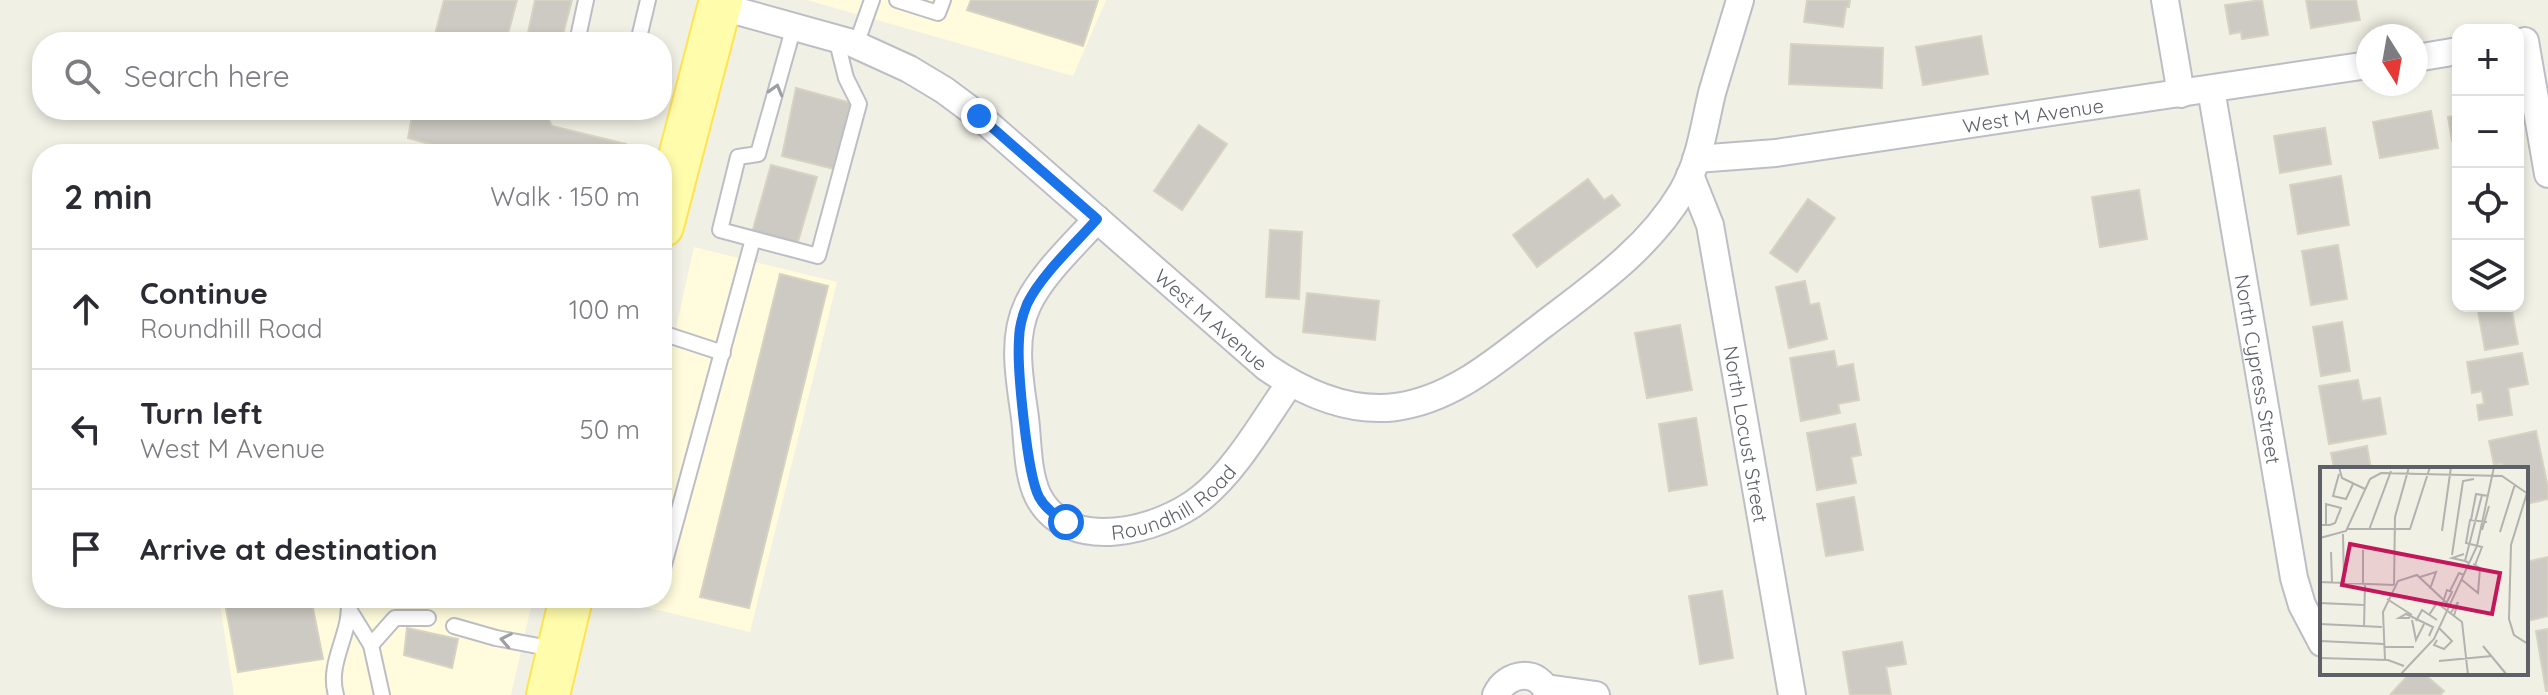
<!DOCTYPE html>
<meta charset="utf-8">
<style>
:root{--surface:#fff;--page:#f7f7f7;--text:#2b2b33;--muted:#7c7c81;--line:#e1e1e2}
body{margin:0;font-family:Quicksand,sans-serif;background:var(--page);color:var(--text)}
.controls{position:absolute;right:24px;top:24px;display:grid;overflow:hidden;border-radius:16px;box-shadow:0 4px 12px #0003}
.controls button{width:72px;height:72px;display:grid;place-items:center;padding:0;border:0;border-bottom:2px solid var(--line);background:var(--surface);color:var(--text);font:40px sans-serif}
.compass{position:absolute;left:2356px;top:24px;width:72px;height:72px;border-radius:50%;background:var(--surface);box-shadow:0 4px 12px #0003;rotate:169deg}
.stop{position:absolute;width:24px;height:24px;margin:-18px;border:6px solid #1a73e8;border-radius:50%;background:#fff}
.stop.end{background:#1a73e8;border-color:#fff;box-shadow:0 2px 8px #0008}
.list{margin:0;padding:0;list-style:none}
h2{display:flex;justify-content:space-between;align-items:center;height:104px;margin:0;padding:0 32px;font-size:34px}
h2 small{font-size:26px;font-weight:400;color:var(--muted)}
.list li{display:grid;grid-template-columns:52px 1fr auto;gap:24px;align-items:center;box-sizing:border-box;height:120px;padding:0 32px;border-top:2px solid var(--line)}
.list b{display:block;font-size:30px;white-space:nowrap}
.list p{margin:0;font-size:26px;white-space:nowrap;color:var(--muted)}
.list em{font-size:26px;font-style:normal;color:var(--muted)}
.icon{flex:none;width:44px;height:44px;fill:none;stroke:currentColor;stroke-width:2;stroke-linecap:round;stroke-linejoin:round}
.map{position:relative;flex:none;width:2548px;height:695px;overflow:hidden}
.search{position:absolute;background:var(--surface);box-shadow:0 4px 12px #0003;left:32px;top:32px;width:640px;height:88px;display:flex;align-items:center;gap:20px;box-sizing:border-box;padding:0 28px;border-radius:32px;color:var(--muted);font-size:30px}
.panel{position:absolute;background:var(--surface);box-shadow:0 4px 12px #0003;left:32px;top:144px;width:640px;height:464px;border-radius:32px}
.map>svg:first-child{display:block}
.commercial{fill:#fffbdc}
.building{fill:#cccac2;stroke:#d6d3c2;stroke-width:2}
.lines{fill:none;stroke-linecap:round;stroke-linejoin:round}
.lane-casing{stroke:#bdbec5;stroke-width:18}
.street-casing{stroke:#bdbec5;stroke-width:30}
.primary-casing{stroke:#ffe450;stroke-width:46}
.lane{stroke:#fff;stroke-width:14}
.street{stroke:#fff;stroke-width:26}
.primary{stroke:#fffcac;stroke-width:42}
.oneway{stroke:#9ea0a4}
.route{stroke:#1a73e8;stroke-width:10}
.labels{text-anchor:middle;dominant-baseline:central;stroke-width:6;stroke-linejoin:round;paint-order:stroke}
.street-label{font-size:20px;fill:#5d6067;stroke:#fff}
.inset-road{fill:none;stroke:#b2b2af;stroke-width:2}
.view{fill:#c2185b;fill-opacity:0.15;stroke:#c2185b;stroke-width:4}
.inset-edge{fill:none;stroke:#5d6067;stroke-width:4}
</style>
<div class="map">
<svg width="2548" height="695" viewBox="0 0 2548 695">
<rect width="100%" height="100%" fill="#f1f0e5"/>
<g class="commercial">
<path d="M807,0H1106L1073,76Z"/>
<path d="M694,247L837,282L750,632L616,600L662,598V391Z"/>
<path d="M219,598H533L511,695H234Z"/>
</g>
<g class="building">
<path d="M444,0H517L506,42H433Z"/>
<path d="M535,0H572L561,42H526Z"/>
<path d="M971,0H1098L1083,46L967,10Z"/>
<path d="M1807,0H1850L1849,7H1846L1843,27L1804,22Z"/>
<path d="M2262,0L2268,35L2242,39L2241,32L2230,34L2225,5Z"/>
<path d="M2306,0H2356L2360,20L2311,28Z"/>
<path d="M1981,36L1988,74L1923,85L1916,47Z"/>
<path d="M1791,44L1883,48L1882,88L1789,84Z"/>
<path d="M796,88L851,103L834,169L782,156Z"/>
<path d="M413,110H544L552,126L626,144L623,154H431L433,145L408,138Z"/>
<path d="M2431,111L2438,148L2380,158L2373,122Z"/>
<path d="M2458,115V140L2452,141L2448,117Z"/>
<path d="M1199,125L1227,144L1182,210L1154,191Z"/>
<path d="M2325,128L2331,164L2280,173L2274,136Z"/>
<path d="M771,165L817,177L797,245L752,233Z"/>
<path d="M2341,176L2349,225L2298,234L2290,185Z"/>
<path d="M1588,179L1604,200L1612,195L1620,205L1537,267L1513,235Z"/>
<path d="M2139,190L2147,239L2100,247L2092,197Z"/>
<path d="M1808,199L1835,218L1797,272L1770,253Z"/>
<path d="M1270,230L1302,232L1299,299L1266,297Z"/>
<path d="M2338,245L2347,299L2311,305L2302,251Z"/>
<path d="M780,274L828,286L749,608L700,597Z"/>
<path d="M1805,281L1810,305L1819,303L1827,339L1789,348L1776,287Z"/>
<path d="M1307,293L1379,301L1375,340L1303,332Z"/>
<path d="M2477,306H2511L2518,344L2485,350Z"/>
<path d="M2342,322L2350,371L2321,376L2313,327Z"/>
<path d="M1680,325L1692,390L1647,398L1635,333Z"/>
<path d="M1834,351L1837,367L1853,364L1859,400L1838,404L1840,413L1801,421L1790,358Z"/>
<path d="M2522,353L2528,384L2508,388L2512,415L2479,420L2477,405L2484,404L2482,391L2472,393L2467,362Z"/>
<path d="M2358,380L2362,401L2380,398L2386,434L2329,444L2319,386Z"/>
<path d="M1696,418L1707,485L1669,491L1659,424Z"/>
<path d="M1855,424L1861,455L1851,457L1856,483L1817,490L1807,433Z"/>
<path d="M2536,431L2548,487V499L2526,504V469H2503L2502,463L2494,465L2489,441Z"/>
<path d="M2367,446L2371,469H2334L2331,453Z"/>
<path d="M1854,497L1863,550L1826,556L1817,504Z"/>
<path d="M2548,557V616L2528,621L2526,562Z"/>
<path d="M1722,591L1733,658L1700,664L1689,596Z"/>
<path d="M224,598H311L323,659L238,672Z"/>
<path d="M407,628L458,639L452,668L404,655Z"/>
<path d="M2548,629V691H2546L2536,631Z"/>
<path d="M1902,642L1906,664L1886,667L1891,695H1850L1843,652Z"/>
<path d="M2410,673H2423L2444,691L2440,695H2390Z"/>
</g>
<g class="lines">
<g class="lane-casing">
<g id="lane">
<path d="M897,0L938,13L943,0"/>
<path d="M794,26L758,154L738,157L720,230L818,256L859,104L846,78L836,38"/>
<path d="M577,42L586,0"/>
<path d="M638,42L648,0"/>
<path d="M856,45L872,0"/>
<path d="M662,333L723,353"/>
<path d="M662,572L753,239"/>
<path d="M350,611L371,645L382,695"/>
<path d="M454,626L496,638L554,649"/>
<path d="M371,645L395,618H428"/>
<path d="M336,695C326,661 354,631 348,598"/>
</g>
</g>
<g class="street-casing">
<g id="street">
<path d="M2165,0L2181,94"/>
<path id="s1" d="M719,6L852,43L909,69L944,90L979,116L1266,367C1304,393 1349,413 1396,407C1454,399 1498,359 1543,325C1594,286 1649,248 1682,192C1700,162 1704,126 1712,93C1721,62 1731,31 1740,0"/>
<path d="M2525,41L2548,174"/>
<path d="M2416,58L2458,51"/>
<path id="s2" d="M2211,89L2294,578L2302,605L2322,643"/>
<path id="s3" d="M1696,159L1776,153L2368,65"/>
<path id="s4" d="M1690,175L1710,225L1792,695"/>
<path id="s5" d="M1097,219C1075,244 1042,274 1028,304C1011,339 1020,381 1025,418C1028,442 1027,473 1038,496C1068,555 1160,531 1201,498C1236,470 1264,420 1290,383"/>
<path d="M1546,688L1596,695"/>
<path d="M1496,695C1506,672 1540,667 1548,695"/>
</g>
</g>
<g class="primary-casing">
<g id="primary">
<path d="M662,226L721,0"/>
<path d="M548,695L571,598"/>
</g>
</g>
<use href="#lane" class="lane"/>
<use href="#street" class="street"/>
<use href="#primary" class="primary"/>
</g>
<defs><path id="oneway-chevron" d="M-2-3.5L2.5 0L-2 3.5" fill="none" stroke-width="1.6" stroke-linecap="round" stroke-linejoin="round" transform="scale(2)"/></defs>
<g class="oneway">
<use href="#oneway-chevron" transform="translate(776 90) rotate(-74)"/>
<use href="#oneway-chevron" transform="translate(506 640) rotate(-169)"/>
</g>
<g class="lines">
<path class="route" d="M979,116L1097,219C1075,244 1041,275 1027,304C1023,314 1019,329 1019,340C1017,368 1027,474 1039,497C1045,508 1055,515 1066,522"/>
</g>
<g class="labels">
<g class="street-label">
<text stroke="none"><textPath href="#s3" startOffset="340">West M Avenue</textPath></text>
<text stroke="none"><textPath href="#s1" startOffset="594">West M Avenue</textPath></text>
<text stroke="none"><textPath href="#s2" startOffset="284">North Cypress Street</textPath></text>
<text stroke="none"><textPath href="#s4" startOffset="266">North Locust Street</textPath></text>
<text stroke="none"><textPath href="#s5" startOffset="462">Roundhill Road</textPath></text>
</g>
</g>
<g transform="translate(2320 467)">
<rect width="208" height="208" fill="#f1f0e5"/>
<path class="inset-road" d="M19,0L22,11L45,22M19,7L13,29L26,32L33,17M207,26L191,78L189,152L194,168L208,177M151,53L156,27L162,28M0,58H10L15,56L21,41L6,37V58M27,62H90L110,0M49,63L71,4M162,63L169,39M122,64L131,0M180,65L195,17M23,67L24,116M0,71L26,64L50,12L61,6L182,9L208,27M43,83V117M11,85L12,115M144,87L132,91L145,94M132,88L143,14L154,12M149,96L145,94L162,28L168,29M155,98L162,80L146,76L150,53L167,55M100,110L116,105L110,122M142,113L158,126L160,101L153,97M0,115L74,118M74,118L75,50L89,0M130,124L139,106L144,108M67,132L92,148M123,135L127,123L132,125L126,137M0,136L44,138M130,147L138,135L134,149M109,148L117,136L142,155L148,208M90,151H79L86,147L113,160L109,169M92,153L96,173L104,157M96,154L102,143L117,153M0,157L62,160M44,160L45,117M117,173L114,178L124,182L132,174L119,161M0,174L64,177M163,179L187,208M65,180H94M0,191L68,193L84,199M65,193L63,145L78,114L97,108L130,139M119,194L172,189M80,208L114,172L157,79L174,0"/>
<path class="view" d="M30,77L180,106L172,147L22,118Z"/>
<rect width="208" height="208" class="inset-edge"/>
</g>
</svg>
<div class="controls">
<button>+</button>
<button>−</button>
<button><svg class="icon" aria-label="locate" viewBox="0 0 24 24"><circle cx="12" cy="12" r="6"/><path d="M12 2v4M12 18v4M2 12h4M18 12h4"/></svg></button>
<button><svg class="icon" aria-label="layers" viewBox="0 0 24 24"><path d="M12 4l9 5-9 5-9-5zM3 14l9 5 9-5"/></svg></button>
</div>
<svg class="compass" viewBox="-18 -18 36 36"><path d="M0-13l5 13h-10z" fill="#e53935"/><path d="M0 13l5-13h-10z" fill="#7c7c81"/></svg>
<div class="stop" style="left:1066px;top:522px"></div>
<div class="stop end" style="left:979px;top:116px"></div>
<div class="search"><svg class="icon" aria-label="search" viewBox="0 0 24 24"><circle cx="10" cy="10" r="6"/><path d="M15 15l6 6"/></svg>Search here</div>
<section class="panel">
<h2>2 min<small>Walk · 150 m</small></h2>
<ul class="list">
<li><svg class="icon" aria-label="ahead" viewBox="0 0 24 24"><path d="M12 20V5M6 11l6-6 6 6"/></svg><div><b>Continue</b><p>Roundhill Road</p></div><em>100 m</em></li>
<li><svg class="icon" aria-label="left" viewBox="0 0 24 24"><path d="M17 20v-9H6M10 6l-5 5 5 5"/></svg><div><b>Turn left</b><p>West M Avenue</p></div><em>50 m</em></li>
<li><svg class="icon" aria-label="arrive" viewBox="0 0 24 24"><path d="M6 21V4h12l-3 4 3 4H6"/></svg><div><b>Arrive at destination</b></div></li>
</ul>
</section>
</div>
